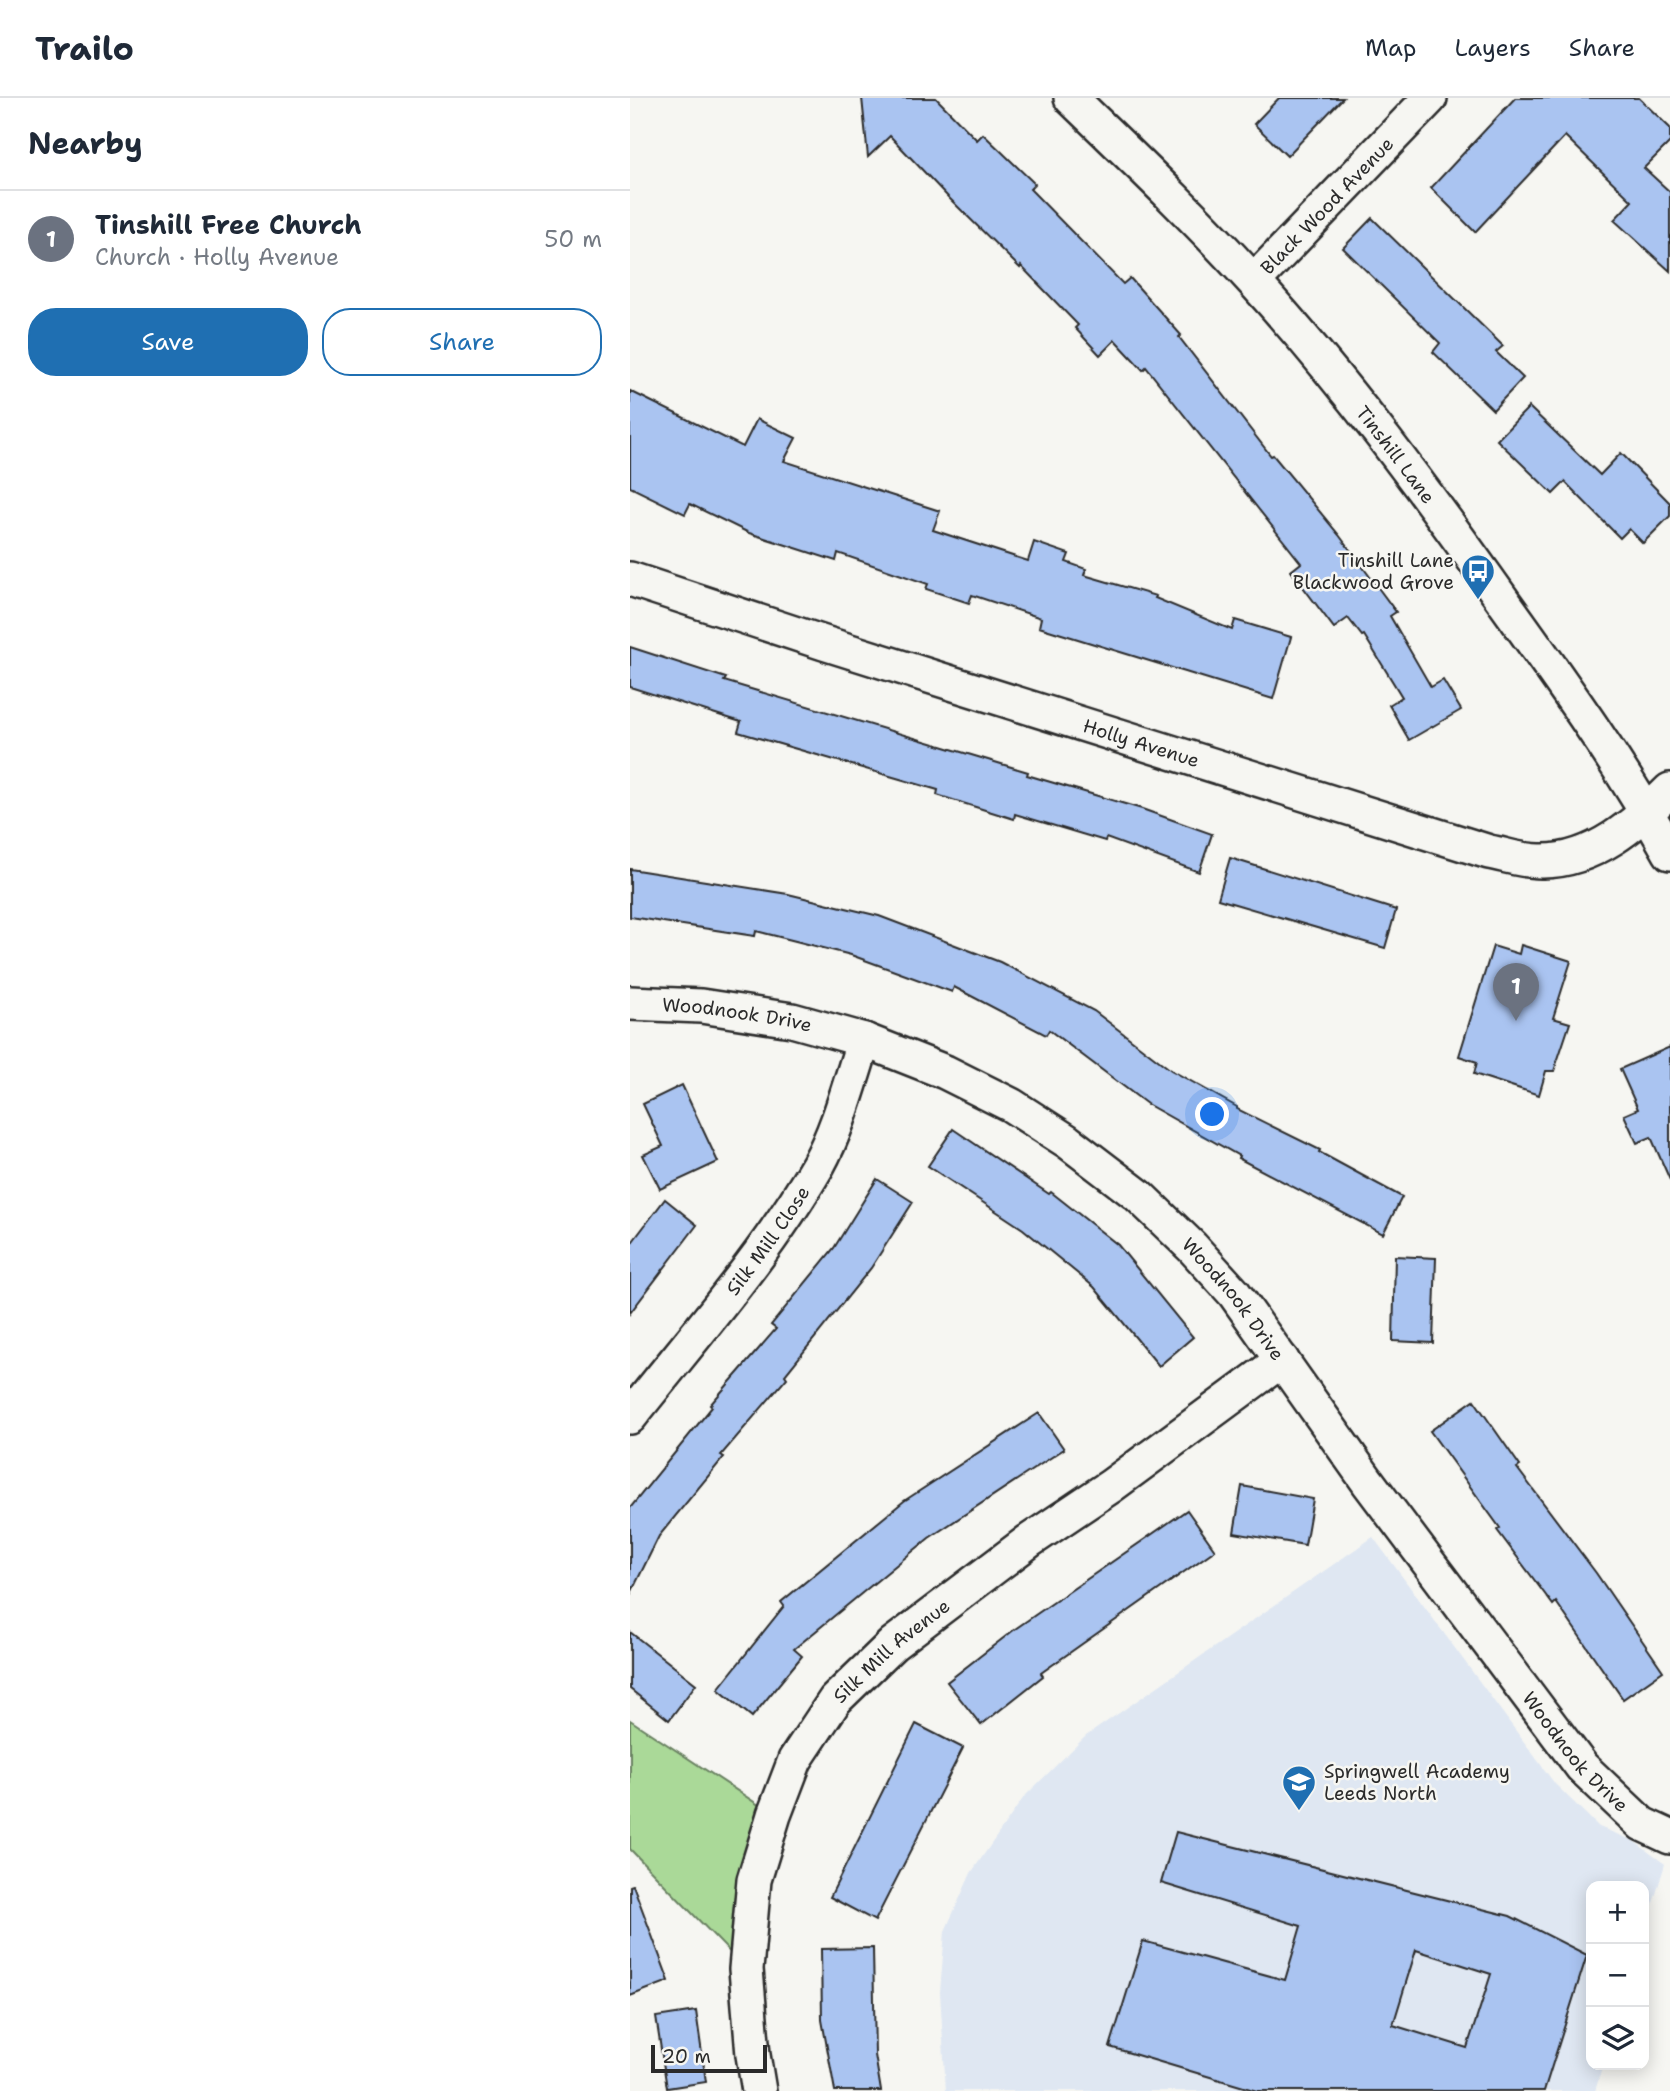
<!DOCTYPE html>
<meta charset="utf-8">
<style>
:root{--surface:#fff;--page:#f2f2f3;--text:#1f2937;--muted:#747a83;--line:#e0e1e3;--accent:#1f6fb2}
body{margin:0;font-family:"Shantell Sans",sans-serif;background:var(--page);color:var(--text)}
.controls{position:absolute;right:21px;bottom:21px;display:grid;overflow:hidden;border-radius:14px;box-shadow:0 4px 18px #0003}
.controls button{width:63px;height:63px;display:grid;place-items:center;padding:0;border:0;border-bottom:2px solid var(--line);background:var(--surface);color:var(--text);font:35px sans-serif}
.scale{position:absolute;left:21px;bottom:18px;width:116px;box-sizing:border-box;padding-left:7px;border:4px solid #2b2b2b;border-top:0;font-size:19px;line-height:24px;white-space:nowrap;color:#2b2b2b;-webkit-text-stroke:5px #f6f6f2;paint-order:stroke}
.you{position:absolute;left:583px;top:1017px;width:24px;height:24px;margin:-18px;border:5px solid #fff;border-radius:50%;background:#1a73e8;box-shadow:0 0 0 10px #1a73e833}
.badge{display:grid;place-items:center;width:46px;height:46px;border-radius:50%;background:var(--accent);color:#fff;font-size:23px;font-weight:700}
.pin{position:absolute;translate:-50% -58px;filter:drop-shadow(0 2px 4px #0008)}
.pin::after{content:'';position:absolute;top:37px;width:24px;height:21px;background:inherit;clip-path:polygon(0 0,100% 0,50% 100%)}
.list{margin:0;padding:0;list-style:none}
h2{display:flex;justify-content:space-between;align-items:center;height:91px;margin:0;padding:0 28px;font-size:30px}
h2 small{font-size:23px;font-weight:400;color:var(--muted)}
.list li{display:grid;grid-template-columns:46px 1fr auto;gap:21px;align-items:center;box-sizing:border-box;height:98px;padding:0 28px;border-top:2px solid var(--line)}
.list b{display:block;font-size:26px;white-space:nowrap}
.list p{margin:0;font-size:23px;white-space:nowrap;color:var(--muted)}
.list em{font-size:23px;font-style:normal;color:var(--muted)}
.actions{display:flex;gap:14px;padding:21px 28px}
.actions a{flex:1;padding:16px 0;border:2px solid var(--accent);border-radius:28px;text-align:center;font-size:24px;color:var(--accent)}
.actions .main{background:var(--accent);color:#fff}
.icon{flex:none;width:38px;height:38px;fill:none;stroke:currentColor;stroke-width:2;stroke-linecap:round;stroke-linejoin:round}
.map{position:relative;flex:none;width:1040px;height:1993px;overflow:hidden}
header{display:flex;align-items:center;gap:42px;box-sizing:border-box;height:98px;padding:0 35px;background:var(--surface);border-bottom:2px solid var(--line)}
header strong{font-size:33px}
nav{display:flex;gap:38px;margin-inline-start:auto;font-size:24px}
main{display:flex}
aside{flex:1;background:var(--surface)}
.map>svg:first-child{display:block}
.built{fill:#dfe7f2}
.green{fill:#aad998;stroke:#6a8262;stroke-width:2}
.building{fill:#aac4f1;stroke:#2b2b2b;stroke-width:2;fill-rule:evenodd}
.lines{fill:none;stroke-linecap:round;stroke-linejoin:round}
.street-casing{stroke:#2b2b2b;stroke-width:38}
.street{stroke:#f6f6f2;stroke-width:33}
.labels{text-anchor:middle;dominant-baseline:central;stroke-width:5;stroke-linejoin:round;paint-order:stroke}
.street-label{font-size:19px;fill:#2b2b2b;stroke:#f6f6f2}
.poi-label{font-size:19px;fill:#2b2b2b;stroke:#f6f6f2;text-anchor:end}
</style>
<header>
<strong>Trailo</strong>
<nav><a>Map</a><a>Layers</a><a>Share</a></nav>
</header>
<main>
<aside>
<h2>Nearby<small></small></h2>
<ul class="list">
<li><span class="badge" style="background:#6b7280">1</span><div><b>Tinshill Free Church</b><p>Church · Holly Avenue</p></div><em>50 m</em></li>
</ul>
<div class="actions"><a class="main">Save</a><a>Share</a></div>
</aside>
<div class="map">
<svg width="1040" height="1993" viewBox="0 0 1040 1993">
<rect width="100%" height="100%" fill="#f6f6f2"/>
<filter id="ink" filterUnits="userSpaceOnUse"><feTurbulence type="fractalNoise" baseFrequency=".0143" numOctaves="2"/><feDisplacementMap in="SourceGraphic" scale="14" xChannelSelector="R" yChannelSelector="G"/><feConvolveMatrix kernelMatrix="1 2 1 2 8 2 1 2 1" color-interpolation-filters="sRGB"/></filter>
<g filter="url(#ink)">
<path class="built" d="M743,1439L925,1686L969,1729L1002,1742L1035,1766L1014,1835V1788H961V1967H973L965,1993H316L310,1894L315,1833L341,1775L394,1699L456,1638Z"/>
<path class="green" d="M0,1622L144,1717L116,1871L0,1751Z"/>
<g class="building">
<path d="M232,0H306L347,42L353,36L405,86L400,91L493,186L500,180L551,237L549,239L641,358L643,357L709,437L766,514L760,518L801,589L813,582L831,612L779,642L759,607L772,599L734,537L732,538L718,520L704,530L661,473L671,465L516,269L513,272L485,242L470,257L445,230L448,227L391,168L390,170L318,99L260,38L238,59Z"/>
<path d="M649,0H713L657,58L624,26Z"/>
<path d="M885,0H1009L1040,30V44L1014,70L1040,94V173L984,122L1002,103L935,38L845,134L801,90Z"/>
<path d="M742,120L873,248L866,254L893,280L863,312L803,254L810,245L713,150Z"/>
<path d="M0,293L113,349L127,321L166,340L154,363L310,413L303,432L398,463L404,444L439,456L436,464L456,471L454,477L526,498L525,500L602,532L605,522L661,539L643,601L409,529L411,520L342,497L339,505L296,491L298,486L208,455L206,463L119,435L60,406L55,416L0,389Z"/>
<path d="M899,309L970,377L991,355L1040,405V418L1013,445L999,431L990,440L935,384L923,396L867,342Z"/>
<path d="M0,549L96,580L94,583L398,674L397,677L512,711L582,736L569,774L476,740L475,743L385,716L384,721L307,697L308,692L108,634L111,624L0,589Z"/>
<path d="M600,760L766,812L755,850L588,801Z"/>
<path d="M0,771L158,796L249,818L370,864L464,913L541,972L607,1009V1011L690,1052L689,1054L772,1099L753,1136L608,1060L609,1058L517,1006L419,932L416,937L324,889L322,894L221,857L126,833L125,838L0,819Z"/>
<path d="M891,847L941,863L923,920L940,925L924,973H916L909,997L844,976L847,964L829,958L863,848L889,856Z"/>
<path d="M1040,949V1082L1021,1039L1007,1045L994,1017L1008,1011L990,971Z"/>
<path d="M52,987L88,1064L30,1091L13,1057L33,1048L13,1006Z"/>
<path d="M323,1031L419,1096L421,1094L488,1147L563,1239L529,1268L464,1189L393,1131L298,1068Z"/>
<path d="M247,1081L283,1104L241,1170L155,1277L157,1280L91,1357L94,1359L29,1438L0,1497V1410L82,1309L80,1307L146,1231L141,1227L204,1150Z"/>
<path d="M35,1101L67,1127L0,1215V1147Z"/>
<path d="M765,1158L806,1160L803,1245L763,1243Z"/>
<path d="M844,1302L890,1368L887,1370L966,1475L1033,1573L993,1601L926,1504L923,1507L867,1432L870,1430L800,1333Z"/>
<path d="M409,1315L434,1351L299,1440L164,1551L172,1558L122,1619L88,1591L154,1508L151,1504L274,1403Z"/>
<path d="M612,1388L683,1401L675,1447L604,1435Z"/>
<path d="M557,1412L585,1452L411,1575L413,1578L351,1627L317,1584L385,1531Z"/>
<path d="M0,1534L66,1586L39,1622L0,1591Z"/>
<path d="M286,1626L333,1650L245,1823L200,1799Z"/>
<path d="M546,1734L880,1818L957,1857L914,1993H627L480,1949L513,1843L655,1882L671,1828L531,1785ZM786,1852L861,1876L837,1950L763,1927Z"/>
<path d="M3,1787L39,1883L0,1898V1788Z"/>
<path d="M243,1850L245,1957L251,1993H205L192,1922L191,1851Z"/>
<path d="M66,1913L76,1984L37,1990L26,1919Z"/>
</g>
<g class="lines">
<g class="street-casing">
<g id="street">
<path id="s1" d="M441,0C503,60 566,120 624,184C715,284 796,394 874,504C933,586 991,667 1040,755"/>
<path id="s2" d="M624,183L800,0"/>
<path id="s3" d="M0,481L194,545L859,754C876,757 895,764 913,763C964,763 1007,725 1040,692"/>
<path id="s4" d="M0,905L71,908L162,922L234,942L315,974L381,1007L437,1043L509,1098L562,1149L604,1195L738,1384L952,1669L1012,1726L1040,1739"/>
<path id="s5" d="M0,1319C64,1238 136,1157 188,1067C209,1029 220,984 234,942"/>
<path id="s6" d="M129,1993L123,1957L116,1871L124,1782L144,1717L165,1662L205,1602L263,1546L399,1443L481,1388L652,1262"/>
</g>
</g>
<use href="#street" class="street"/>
</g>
</g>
<defs>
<g id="bus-pin" transform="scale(1.75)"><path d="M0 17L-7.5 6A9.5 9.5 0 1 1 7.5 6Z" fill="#1f6fb2" stroke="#f6f6f2"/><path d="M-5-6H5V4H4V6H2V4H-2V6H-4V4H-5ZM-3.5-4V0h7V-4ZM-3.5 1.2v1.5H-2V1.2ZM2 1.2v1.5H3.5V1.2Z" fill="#fff"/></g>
<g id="school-pin" transform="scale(1.75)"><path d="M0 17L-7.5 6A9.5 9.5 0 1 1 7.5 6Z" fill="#1f6fb2" stroke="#f6f6f2"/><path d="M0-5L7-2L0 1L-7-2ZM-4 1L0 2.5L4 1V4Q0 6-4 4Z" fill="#fff"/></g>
</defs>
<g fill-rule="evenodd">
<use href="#bus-pin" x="848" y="473"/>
<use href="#school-pin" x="669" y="1684"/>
</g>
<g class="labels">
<g class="street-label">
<text stroke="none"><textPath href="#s2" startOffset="105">Black Wood Avenue</textPath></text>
<text stroke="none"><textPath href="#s1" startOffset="483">Tinshill Lane</textPath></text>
<text stroke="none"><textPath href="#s3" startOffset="537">Holly Avenue</textPath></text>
<text stroke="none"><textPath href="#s4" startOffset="108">Woodnook Drive</textPath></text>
<text stroke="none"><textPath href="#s5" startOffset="224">Silk Mill Close</textPath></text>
<text stroke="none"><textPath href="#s4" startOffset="696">Woodnook Drive</textPath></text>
<text stroke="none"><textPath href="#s6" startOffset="486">Silk Mill Avenue</textPath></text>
<text stroke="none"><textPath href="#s4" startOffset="1264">Woodnook Drive</textPath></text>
</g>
<g class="poi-label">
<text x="824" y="462">Tinshill Lane<tspan x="824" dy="22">Blackwood Grove</tspan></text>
<text x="694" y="1673" text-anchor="start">Springwell Academy<tspan x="694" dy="22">Leeds North</tspan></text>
</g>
</g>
</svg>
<div class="controls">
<button>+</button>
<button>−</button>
<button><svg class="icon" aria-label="layers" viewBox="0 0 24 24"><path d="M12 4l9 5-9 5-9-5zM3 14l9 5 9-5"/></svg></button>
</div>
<div class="scale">20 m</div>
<div class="you"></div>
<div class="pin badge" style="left:886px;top:923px;background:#6b7280">1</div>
</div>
</main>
